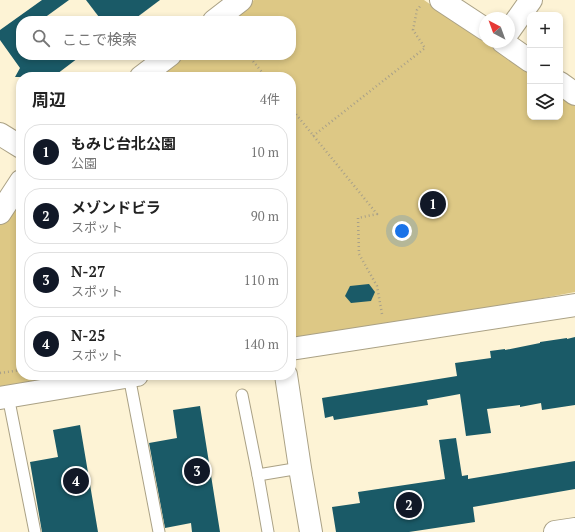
<!DOCTYPE html>
<html lang="ja">
<meta charset="utf-8">
<style>
:root{--surface:#fff;--page:#f2f2f2;--text:#222;--muted:#767676;--line:#e0e0e0;--accent:#111827}
body{margin:0;font-family:"PT Serif","Noto Sans JP",serif;background:var(--page);color:var(--text)}
.controls{position:absolute;right:12px;top:12px;display:grid;overflow:hidden;border-radius:8px;box-shadow:0 2px 6px #0003}
.controls button{width:36px;height:36px;display:grid;place-items:center;padding:0;border:0;border-bottom:1px solid var(--line);background:var(--surface);color:var(--text);font:20px sans-serif}
.compass{position:absolute;left:479px;top:12px;width:36px;height:36px;border-radius:50%;background:var(--surface);box-shadow:0 2px 6px #0003;rotate:319deg}
.you{position:absolute;left:402px;top:231px;width:14px;height:14px;margin:-10px;border:3px solid #fff;border-radius:50%;background:#1a73e8;box-shadow:0 0 0 6px #1a73e833}
.badge{display:grid;place-items:center;width:26px;height:26px;border-radius:50%;background:var(--accent);color:#fff;font-size:13px;font-weight:700}
.pin{position:absolute;translate:-50% -50%;border:2px solid #fff;box-shadow:0 1px 4px #0006}
.list{margin:0;padding:0;list-style:none}
h2{display:flex;justify-content:space-between;align-items:center;height:52px;margin:0;padding:0 16px;font-size:17px}
h2 small{font-size:13px;font-weight:400;color:var(--muted)}
.list li{display:grid;grid-template-columns:26px 1fr auto;gap:12px;align-items:center;box-sizing:border-box;height:56px;margin:0 8px 8px;padding:0 8px;border:1px solid var(--line);border-radius:16px}
.list b{display:block;font-size:15px;white-space:nowrap}
.list p{margin:0;font-size:13px;white-space:nowrap;color:var(--muted)}
.list em{font-size:13px;font-style:normal;color:var(--muted)}
.icon{flex:none;width:22px;height:22px;fill:none;stroke:currentColor;stroke-width:2;stroke-linecap:round;stroke-linejoin:round}
.map{position:relative;flex:none;width:575px;height:532px;overflow:hidden}
.search{position:absolute;background:var(--surface);box-shadow:0 2px 6px #0003;left:16px;top:16px;width:280px;height:44px;display:flex;align-items:center;gap:10px;box-sizing:border-box;padding:0 14px;border-radius:16px;color:var(--muted);font-size:15px}
.panel{position:absolute;background:var(--surface);box-shadow:0 2px 6px #0003;left:16px;top:72px;width:280px;height:308px;border-radius:16px}
.map>svg:first-child{display:block}
.green{fill:#ddc885}
.building{fill:#1a5a67}
.lines{fill:none;stroke-linecap:round;stroke-linejoin:round}
.lane-casing{stroke:#aaa185;stroke-width:13}
.street-casing{stroke:#aaa185;stroke-width:24}
.path{stroke:#a8a089;stroke-width:2.5;stroke-dasharray:1 3;stroke-linecap:butt}
.lane{stroke:#fff;stroke-width:11}
.street{stroke:#fff;stroke-width:22}
</style>
<div class="map">
<svg width="575" height="532" viewBox="0 0 575 532">
<rect width="100%" height="100%" fill="#fdf3d5"/>
<g class="green">
<path d="M254,0H424L530,74V117H560V95L575,106V292L385,328L291,343V77H148L177,55H291V21H222Z"/>
<path d="M21,187V375H83L0,388V218Z"/>
</g>
<g class="building">
<path d="M42,0H69L40,21H21V55H82L53,77H15L20,68L0,40V30Z"/>
<path d="M86,0H160L132,21H102Z"/>
<path d="M369,284L375,292L371,301L351,303L345,296L350,286Z"/>
<path d="M575,337V405L542,410L541,403L520,407V405L487,409L491,433L466,436L460,394L427,400L428,405L334,420L333,416L325,418L322,398L457,376L455,363L491,358L490,351L505,349V350L540,343V342L567,338V339Z"/>
<path d="M200,406L220,532H192L191,523L165,528L149,443L177,438L173,410Z"/>
<path d="M80,425L98,532H42L30,462L58,457L53,430Z"/>
<path d="M456,438L462,476L468,475V479L575,461V489L473,507L475,522L409,532H336L332,507L360,503L358,492L445,479L439,440Z"/>
</g>
<g class="lines">
<g class="lane-casing">
<g id="lane">
<path d="M129,376L159,532"/>
<path d="M242,395L258,475L268,532"/>
<path d="M8,396L35,532"/>
<path d="M258,475L300,468"/>
</g>
</g>
<g class="street-casing">
<g id="street">
<path d="M441,0L485,29"/>
<path d="M214,21L241,0"/>
<path d="M509,31L531,0"/>
<path d="M503,42L530,61"/>
<path d="M141,77L170,55"/>
<path d="M560,83L575,94"/>
<path d="M0,134L21,147"/>
<path d="M0,213L21,181"/>
<path d="M291,349L575,305"/>
<path d="M286,375L300,468L311,532"/>
<path d="M0,398L137,375"/>
<path d="M555,532L575,529"/>
</g>
</g>
<g class="path">
<path d="M248,55L266,77"/>
<path d="M291,108L377,214L358,218L359,254L377,286L382,314"/>
<path d="M313,136L425,48L413,30L417,10L421,5"/>
<path d="M0,373L21,370"/>
</g>
<use href="#lane" class="lane"/>
<use href="#street" class="street"/>
</g>
</svg>
<div class="controls">
<button>+</button>
<button>−</button>
<button><svg class="icon" aria-label="layers" viewBox="0 0 24 24"><path d="M12 4l9 5-9 5-9-5zM3 14l9 5 9-5"/></svg></button>
</div>
<svg class="compass" viewBox="-18 -18 36 36"><path d="M0-13l5 13h-10z" fill="#e53935"/><path d="M0 13l5-13h-10z" fill="#767676"/></svg>
<div class="you"></div>
<div class="pin badge" style="left:433px;top:204px">1</div>
<div class="pin badge" style="left:409px;top:505px">2</div>
<div class="pin badge" style="left:197px;top:471px">3</div>
<div class="pin badge" style="left:76px;top:481px">4</div>
<div class="search"><svg class="icon" aria-label="search" viewBox="0 0 24 24"><circle cx="10" cy="10" r="6"/><path d="M15 15l6 6"/></svg>ここで検索</div>
<section class="panel">
<h2>周辺<small>4件</small></h2>
<ul class="list">
<li><span class="badge">1</span><div><b>もみじ台北公園</b><p>公園</p></div><em>10 m</em></li>
<li><span class="badge">2</span><div><b>メゾンドビラ</b><p>スポット</p></div><em>90 m</em></li>
<li><span class="badge">3</span><div><b>N-27</b><p>スポット</p></div><em>110 m</em></li>
<li><span class="badge">4</span><div><b>N-25</b><p>スポット</p></div><em>140 m</em></li>
</ul>
</section>
</div>
